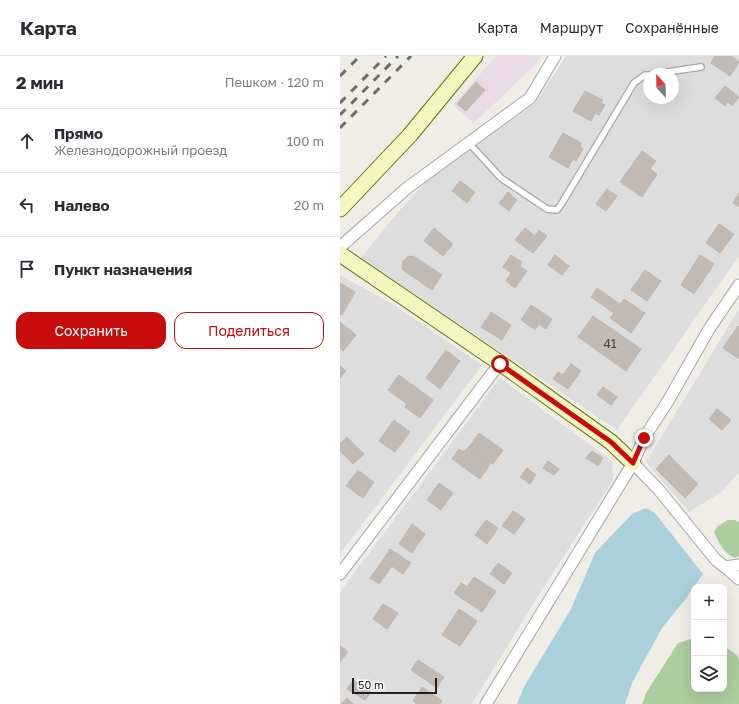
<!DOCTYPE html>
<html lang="ru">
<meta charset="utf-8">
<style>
:root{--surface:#fff;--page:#f2f2f3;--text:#2b2b33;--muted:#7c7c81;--line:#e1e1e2;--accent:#c60d0b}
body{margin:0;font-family:"Golos Text",sans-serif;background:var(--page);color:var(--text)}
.controls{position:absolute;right:12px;bottom:12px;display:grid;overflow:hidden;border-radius:8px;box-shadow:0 4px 16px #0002}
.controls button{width:36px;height:36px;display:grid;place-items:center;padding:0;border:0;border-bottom:1px solid var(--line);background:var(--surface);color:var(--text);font:20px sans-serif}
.compass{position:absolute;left:303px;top:12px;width:36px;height:36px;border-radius:50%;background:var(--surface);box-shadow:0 4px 16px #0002;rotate:338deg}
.scale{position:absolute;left:12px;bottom:10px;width:85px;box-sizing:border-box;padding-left:4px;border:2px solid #202020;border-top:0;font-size:11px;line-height:14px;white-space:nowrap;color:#202020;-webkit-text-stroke:3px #fff;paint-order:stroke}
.stop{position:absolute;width:12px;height:12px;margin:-9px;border:3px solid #c60d0b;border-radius:50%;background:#fff}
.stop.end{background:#c60d0b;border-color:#fff;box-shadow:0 1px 4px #0008}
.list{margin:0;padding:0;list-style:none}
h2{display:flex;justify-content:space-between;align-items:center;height:52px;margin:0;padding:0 16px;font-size:17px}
h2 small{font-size:13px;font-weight:400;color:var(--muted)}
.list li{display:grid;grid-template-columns:26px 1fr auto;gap:12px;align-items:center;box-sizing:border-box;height:64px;padding:0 16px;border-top:1px solid var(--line)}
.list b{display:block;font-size:15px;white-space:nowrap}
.list p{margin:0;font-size:13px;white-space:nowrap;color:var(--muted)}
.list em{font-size:13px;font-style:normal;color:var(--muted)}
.actions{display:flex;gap:8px;padding:12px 16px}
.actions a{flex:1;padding:9px 0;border:1px solid var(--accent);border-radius:12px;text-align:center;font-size:14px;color:var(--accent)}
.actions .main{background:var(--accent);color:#fff}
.icon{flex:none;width:22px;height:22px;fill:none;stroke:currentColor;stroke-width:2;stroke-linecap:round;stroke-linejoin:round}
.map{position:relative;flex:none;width:399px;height:648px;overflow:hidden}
header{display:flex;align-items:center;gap:24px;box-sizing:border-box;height:56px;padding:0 20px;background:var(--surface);border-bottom:1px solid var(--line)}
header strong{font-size:19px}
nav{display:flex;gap:22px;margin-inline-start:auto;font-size:14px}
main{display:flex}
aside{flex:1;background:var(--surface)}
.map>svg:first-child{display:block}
.residential{fill:#dedddd;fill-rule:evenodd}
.industrial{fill:#e9dae6}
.forest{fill:#accd9e}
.water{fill:#aad0db}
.building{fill:#c1bab4;stroke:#c1b5aa}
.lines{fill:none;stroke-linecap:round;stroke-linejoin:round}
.lane-casing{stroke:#a7a7a7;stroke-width:8}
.street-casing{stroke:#a7a7a7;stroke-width:13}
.secondary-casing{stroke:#67740b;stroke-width:17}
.lane{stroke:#fff;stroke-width:5.5}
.street{stroke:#fff;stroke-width:11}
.secondary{stroke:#f3f7bf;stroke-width:15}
.rail{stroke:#6e6e6e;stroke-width:3;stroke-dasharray:8 8;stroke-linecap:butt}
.route{stroke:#c60d0b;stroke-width:5}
.labels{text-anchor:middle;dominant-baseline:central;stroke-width:3;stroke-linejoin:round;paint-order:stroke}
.number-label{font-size:12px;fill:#484645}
</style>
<header>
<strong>Карта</strong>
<nav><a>Карта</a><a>Маршрут</a><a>Сохранённые</a></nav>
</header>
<main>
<aside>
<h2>2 мин<small>Пешком · 120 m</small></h2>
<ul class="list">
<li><svg class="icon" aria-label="ahead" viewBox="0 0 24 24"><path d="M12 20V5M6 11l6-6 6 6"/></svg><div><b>Прямо</b><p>Железнодорожный проезд</p></div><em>100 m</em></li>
<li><svg class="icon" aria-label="left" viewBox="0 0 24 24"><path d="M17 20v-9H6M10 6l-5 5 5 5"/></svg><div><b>Налево</b></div><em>20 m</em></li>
<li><svg class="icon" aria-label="arrive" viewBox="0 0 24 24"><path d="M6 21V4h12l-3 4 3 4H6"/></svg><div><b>Пункт назначения</b></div></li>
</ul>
<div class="actions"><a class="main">Сохранить</a><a>Поделиться</a></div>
</aside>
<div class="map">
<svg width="399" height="648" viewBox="0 0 399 648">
<rect width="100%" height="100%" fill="#f0ede7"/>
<g class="residential">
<path d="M226,0H399V200L277,374L21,202L57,157L88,124L195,47ZM309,18H333V42H309Z"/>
<path d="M0,219L54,249L142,309L0,498Z"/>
<path d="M399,253V417L380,437L349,456L306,406Z"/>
<path d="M160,322L272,405L273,424L198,540L132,648H0V536Z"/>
</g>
<path class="industrial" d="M156,0H201L196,8L134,67L113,49Z"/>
<g class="forest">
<path d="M388,464H395L399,466V500L395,502C382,496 380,488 374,476L378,470Z"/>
<path d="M354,582V633H384V590L397,599L399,603V648H302L306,637L338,587Z"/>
</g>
<path class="water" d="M306,452L315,457L363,518L344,545L322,572L292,627L285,648H177L185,629L231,553L255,497L292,458Z"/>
<g class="building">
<path d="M375,0H391L399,6L390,20L371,7Z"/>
<path d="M136,26L145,34L126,55L117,48Z"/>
<path d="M385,30L399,41L392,50L388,46L385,50L375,42Z"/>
<path d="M245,35L263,44L261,47L265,49L259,59L255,57L251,65L233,55Z"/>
<path d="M223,77L241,87L240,91L243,93L236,105L233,103L228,112L209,101Z"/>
<path d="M302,95L316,105L310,113L317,118L302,141L280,126Z"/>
<path d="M120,125L135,136L127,147L112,135Z"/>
<path d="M267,133L277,140L266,155L256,148Z"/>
<path d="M168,136L177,144L169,155L159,147Z"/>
<path d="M399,137V151L393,147Z"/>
<path d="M379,168L394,178L380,197L366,187Z"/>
<path d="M94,172L113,188L103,200L84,185Z"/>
<path d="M185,172L195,180L199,174L207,180L193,197L175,184Z"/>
<path d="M171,199L182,206L180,210L187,215L175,232L166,225L171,217L163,211Z"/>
<path d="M215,199L229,210L222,219L208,209Z"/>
<path d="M360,199L374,208L354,238L341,229Z"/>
<path d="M71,200L75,201L102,219L92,234L63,214L62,211L63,205L67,201Z"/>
<path d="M305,214L321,225L307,245L291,234Z"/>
<path d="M0,227L15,236L2,259L0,258Z"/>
<path d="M257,232L280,248L284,243L305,257L291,277L270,262L274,257L251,241Z"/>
<path d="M191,249L212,263L206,273L199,268L195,274L181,264Z"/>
<path d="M151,256L171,269L162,284L141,271Z"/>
<path d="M253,260L301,293L286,315L238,281Z"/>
<path d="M0,266L16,279L3,295L0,292Z"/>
<path d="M398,270L399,271V303L383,292Z"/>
<path d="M106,294L120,305L100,333L86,322Z"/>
<path d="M231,308L241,315L228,333L213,323L218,316L223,319Z"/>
<path d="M0,309L6,315L0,322Z"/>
<path d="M59,319L93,344L80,362L65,351L67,348L48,334Z"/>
<path d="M263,331L277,341L271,349L257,339Z"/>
<path d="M377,353L391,364L382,374L369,363Z"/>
<path d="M54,364L70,376L55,396L39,385Z"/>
<path d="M139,377L163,394L153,408L129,391Z"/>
<path d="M7,381L24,398L13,408L0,395V388Z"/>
<path d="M129,391L151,407L140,423L112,403L119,393L124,396Z"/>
<path d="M252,395L263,402L258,410L246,402Z"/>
<path d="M329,399L358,428L345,442L316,413Z"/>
<path d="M208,405L219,413L214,419L203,412Z"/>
<path d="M187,412L196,419L190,428L180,421Z"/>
<path d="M18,414L34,426L23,442L6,430Z"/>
<path d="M99,427L113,437L101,454L87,444Z"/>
<path d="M173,455L185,463L174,478L162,470Z"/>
<path d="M146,464L158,472L147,488L135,479Z"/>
<path d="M72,468L85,478L72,497L59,488Z"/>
<path d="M50,493L71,507L63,518L43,504Z"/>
<path d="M43,504L52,510L39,528L30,522Z"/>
<path d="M158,507L172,517L164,528L150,518Z"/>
<path d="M134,521L156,535L142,556L114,537L121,527L127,531Z"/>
<path d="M43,548L58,557L47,573L33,563Z"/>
<path d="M119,553L137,565L120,590L102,579Z"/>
<path d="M0,589L8,596L0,606Z"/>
<path d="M78,604L104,621L97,632L71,614Z"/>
<path d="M13,624L31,636L25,644L7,633Z"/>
<path d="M82,631L102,645L100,648H77L73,645Z"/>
<path d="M7,642L13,648H1Z"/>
</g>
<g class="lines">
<g class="lane-casing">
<g id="lane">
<path d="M313,18L361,11"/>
<path d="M129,87L161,122L207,153L217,154L222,147L294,27L305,19H309"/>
</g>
</g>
<g class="street-casing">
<g id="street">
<path d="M0,191L67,132L190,42L215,0"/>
<path d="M293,407L319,434L376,504L385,511L399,509"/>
<path d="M385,511L399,523"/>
<path d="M0,518L160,307"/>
<path d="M146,648L293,407L304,382L328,345L369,273L399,229"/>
</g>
</g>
<g class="secondary-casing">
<g id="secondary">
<path d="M0,153L70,79L135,0"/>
<path d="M0,198L160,307L271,386L293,407"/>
</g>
</g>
<use href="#lane" class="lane"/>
<use href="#street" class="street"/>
<use href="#secondary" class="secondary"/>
<g class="rail">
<path d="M0,20L20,0"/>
<path d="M0,47L46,0"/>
<path d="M0,59L58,0"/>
<path d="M0,72L71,0"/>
</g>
</g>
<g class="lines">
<path class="route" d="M160,308L271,386L293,407L304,382"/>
</g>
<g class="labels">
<g class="number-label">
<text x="270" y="287">41</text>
</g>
</g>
</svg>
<div class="controls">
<button>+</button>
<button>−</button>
<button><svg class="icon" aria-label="layers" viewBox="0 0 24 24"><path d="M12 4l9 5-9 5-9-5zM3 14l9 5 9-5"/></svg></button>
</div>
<svg class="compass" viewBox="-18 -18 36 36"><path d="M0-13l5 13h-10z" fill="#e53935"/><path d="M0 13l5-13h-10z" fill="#7c7c81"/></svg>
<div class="scale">50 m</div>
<div class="stop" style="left:160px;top:308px"></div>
<div class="stop end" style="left:304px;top:382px"></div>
</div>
</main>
